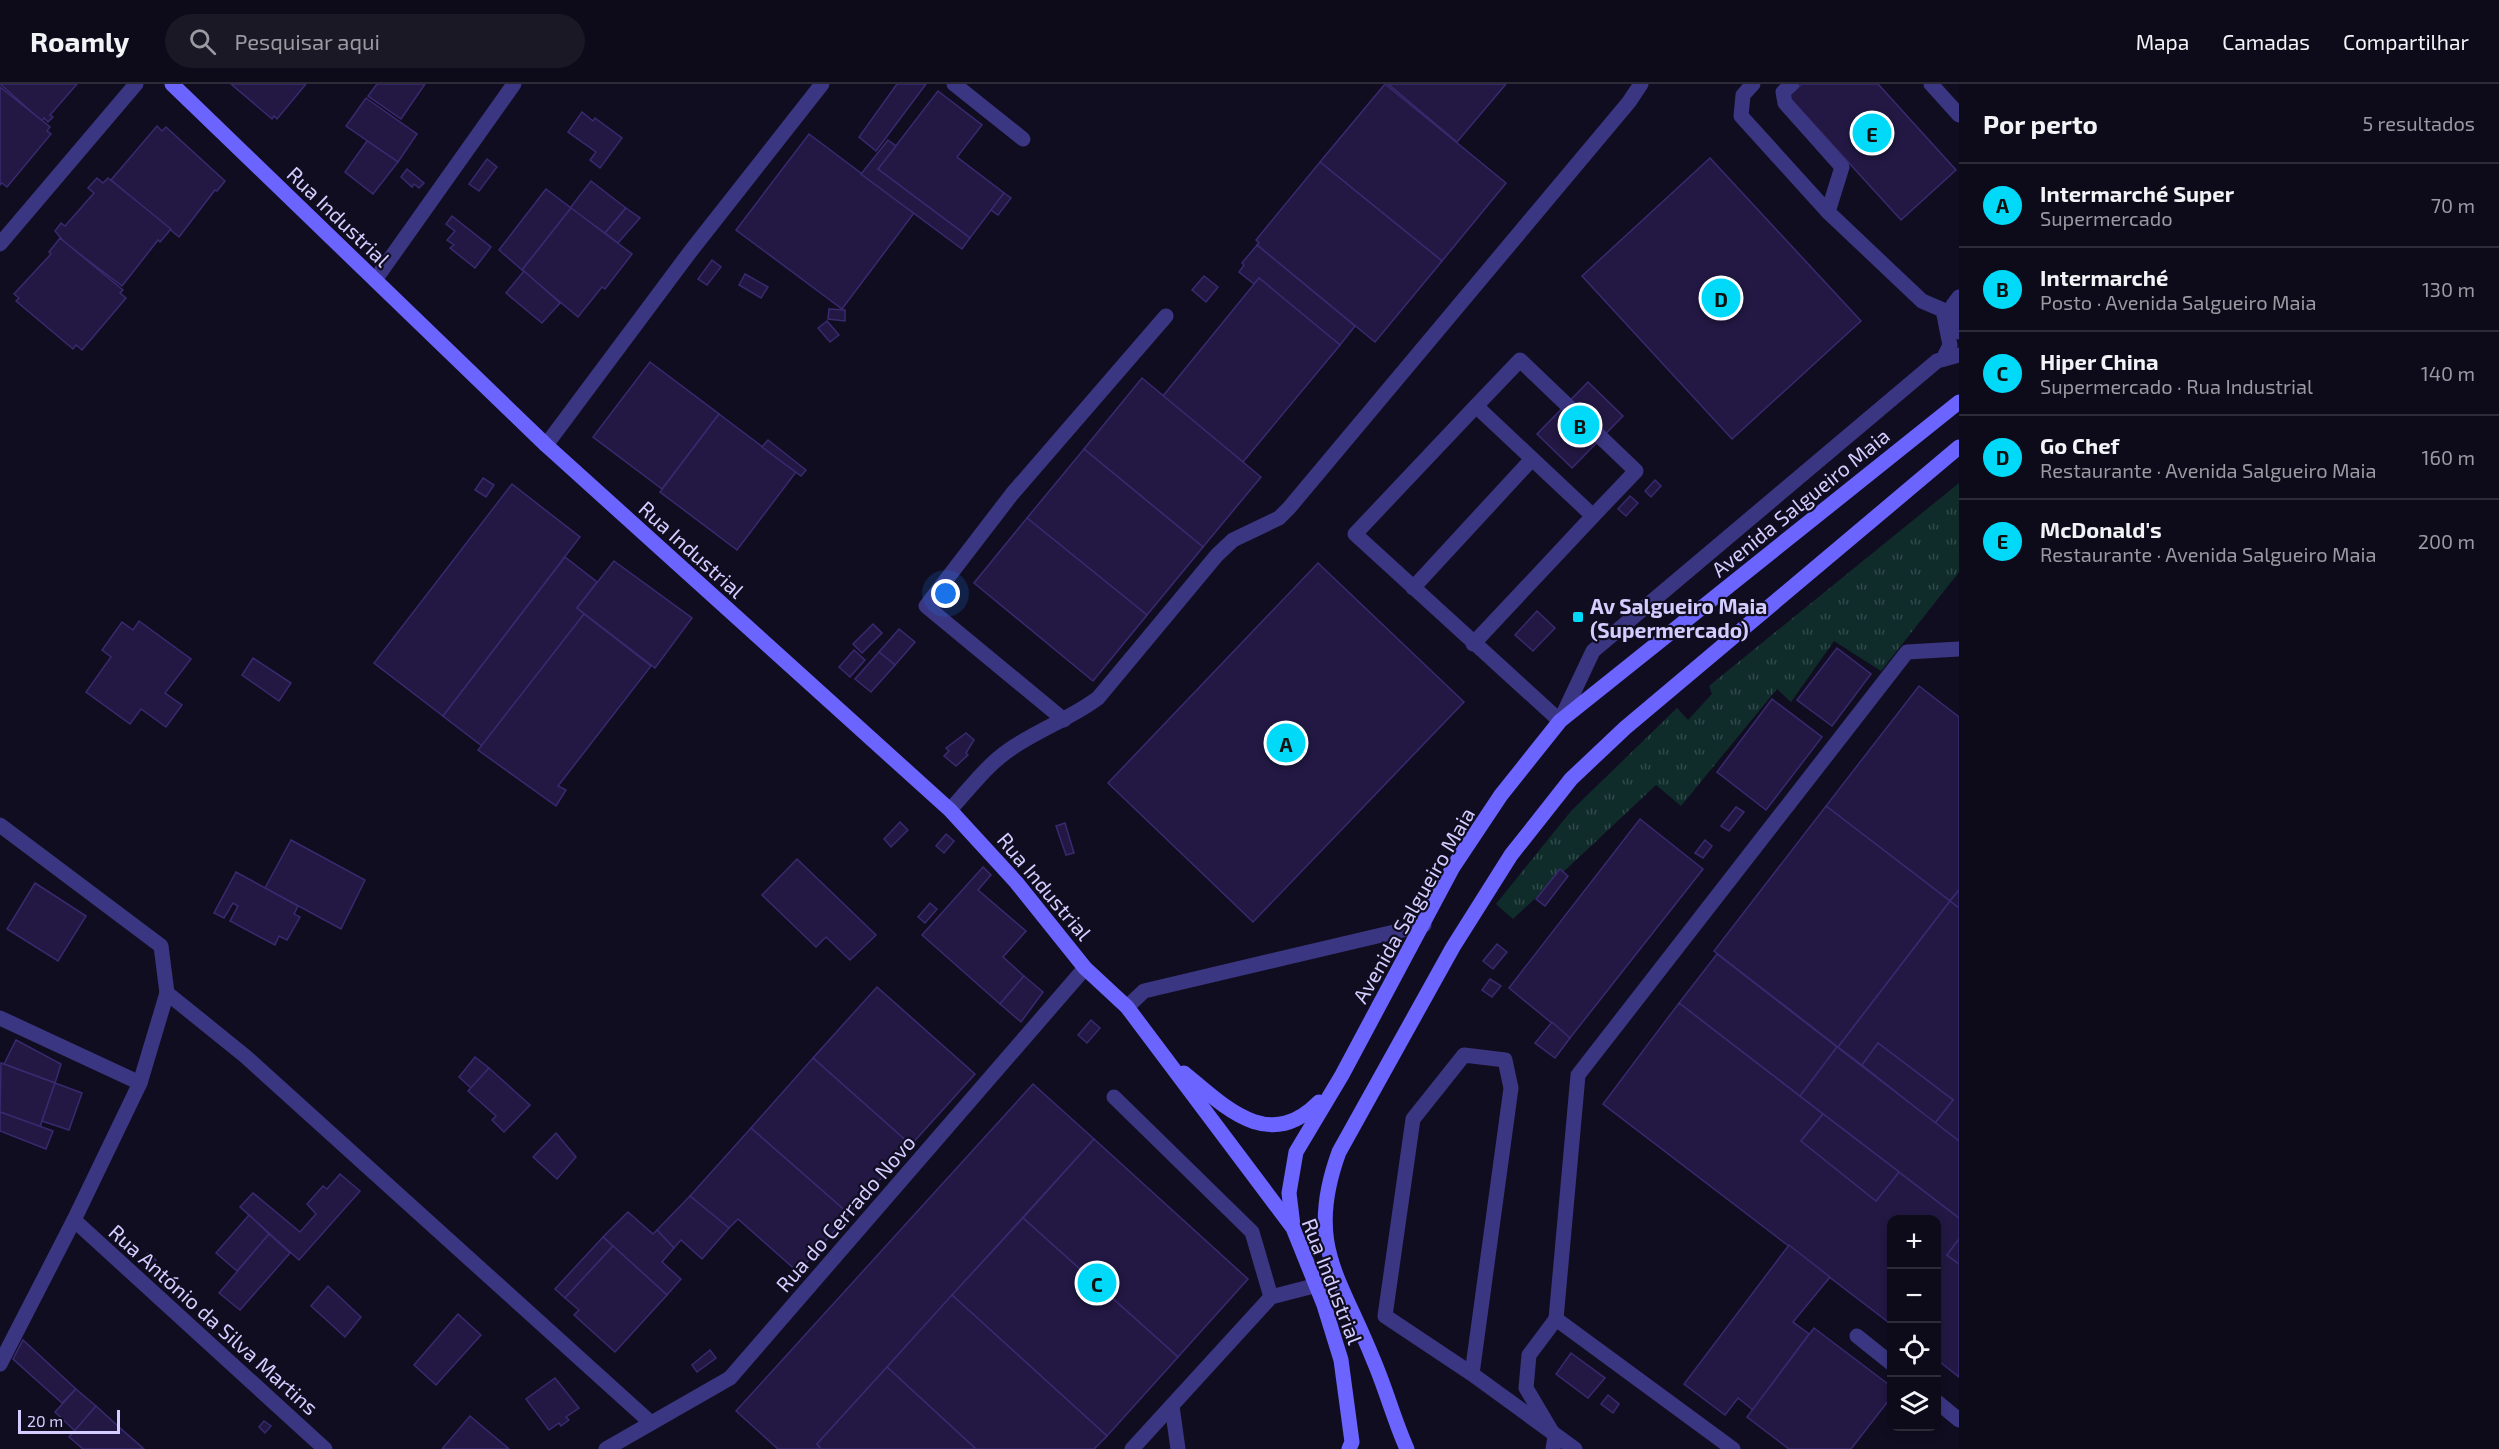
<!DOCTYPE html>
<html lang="pt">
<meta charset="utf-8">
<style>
:root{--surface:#0d0a19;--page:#1b1826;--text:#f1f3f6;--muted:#9a9aa2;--line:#2d2b38;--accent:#00daf8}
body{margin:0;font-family:"Exo 2",sans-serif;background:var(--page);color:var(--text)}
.controls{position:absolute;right:18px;bottom:18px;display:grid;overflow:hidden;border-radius:12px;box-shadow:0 3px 9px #0003}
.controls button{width:54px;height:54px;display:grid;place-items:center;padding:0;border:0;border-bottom:2px solid var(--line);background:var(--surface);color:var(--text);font:30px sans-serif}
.scale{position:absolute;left:18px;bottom:15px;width:102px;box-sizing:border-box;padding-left:6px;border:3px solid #d4cdff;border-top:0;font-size:16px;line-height:21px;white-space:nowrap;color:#d4cdff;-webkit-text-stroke:4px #110d21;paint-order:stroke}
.you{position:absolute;left:946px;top:510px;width:21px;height:21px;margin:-15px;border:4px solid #fff;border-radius:50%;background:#1a73e8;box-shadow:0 0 0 9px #1a73e833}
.badge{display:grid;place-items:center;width:39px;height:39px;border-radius:50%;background:var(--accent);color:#111;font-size:20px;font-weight:700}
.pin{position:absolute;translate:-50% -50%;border:3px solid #fff;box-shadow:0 2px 6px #0006}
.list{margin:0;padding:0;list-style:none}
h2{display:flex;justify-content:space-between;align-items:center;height:78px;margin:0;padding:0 24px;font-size:26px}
h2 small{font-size:20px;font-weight:400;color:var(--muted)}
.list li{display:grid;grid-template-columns:39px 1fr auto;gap:18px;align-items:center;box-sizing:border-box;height:84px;padding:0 24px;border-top:2px solid var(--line)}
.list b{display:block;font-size:22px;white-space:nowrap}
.list p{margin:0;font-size:20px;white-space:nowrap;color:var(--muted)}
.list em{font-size:20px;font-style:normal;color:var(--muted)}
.icon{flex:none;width:33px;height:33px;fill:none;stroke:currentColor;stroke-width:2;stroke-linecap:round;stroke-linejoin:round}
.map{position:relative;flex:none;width:1959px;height:1365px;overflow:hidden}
header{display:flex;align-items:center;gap:36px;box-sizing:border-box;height:84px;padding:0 30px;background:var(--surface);border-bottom:2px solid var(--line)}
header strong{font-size:28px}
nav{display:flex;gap:33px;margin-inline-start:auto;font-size:21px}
.search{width:420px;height:54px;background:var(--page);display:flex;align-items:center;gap:15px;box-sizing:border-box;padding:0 21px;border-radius:33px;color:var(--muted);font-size:22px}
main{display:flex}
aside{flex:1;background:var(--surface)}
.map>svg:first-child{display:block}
.grass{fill:url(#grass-tufts)}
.building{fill:#221843;stroke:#392a70;stroke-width:1.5}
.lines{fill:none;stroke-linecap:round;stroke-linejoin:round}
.lane{stroke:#3b3682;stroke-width:15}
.street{stroke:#3b3682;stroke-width:15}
.secondary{stroke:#6b64ff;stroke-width:15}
.poi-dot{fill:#00daf8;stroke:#110d21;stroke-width:2}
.labels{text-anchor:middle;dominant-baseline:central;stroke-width:4.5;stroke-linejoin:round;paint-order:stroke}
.street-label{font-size:21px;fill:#d4cdff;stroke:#110d21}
.poi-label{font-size:21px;font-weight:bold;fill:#d4cdff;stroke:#110d21;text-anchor:start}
</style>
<header>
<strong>Roamly</strong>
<div class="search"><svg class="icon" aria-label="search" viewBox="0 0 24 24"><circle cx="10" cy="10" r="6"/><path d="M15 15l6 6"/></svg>Pesquisar aqui</div>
<nav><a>Mapa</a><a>Camadas</a><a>Compartilhar</a></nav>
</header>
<main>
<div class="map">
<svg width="1959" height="1365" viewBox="0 0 1959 1365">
<defs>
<pattern id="grass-tufts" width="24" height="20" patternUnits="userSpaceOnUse" patternTransform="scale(1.5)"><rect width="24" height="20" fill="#0f2c2b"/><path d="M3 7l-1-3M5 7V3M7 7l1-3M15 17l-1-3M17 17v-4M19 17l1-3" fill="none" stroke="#31494b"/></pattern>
</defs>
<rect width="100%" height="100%" fill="#110d21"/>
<path class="grass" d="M1959,399V488L1881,587L1834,557L1791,618L1777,605L1681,722L1656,701L1513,835L1496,820L1571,727L1677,624L1688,636L1712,610L1709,602Z"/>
<g class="building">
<path d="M0,0H77L50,31L53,33L48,38L44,34L42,37Z"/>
<path d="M231,0H306L277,35L274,32L272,35Z"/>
<path d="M377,0H425L401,35L368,12Z"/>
<path d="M897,0H926L876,67L859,53Z"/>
<path d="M1385,0L1506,99L1442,177L1320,78Z"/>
<path d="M1388,0H1506L1457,58Z"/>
<path d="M1802,0H1878L1956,86L1901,136L1788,12Z"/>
<path d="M0,3L50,43L47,47L51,50L7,103L2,99L0,101Z"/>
<path d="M938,7L982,41L957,73L1004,109L970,154L878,85Z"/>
<path d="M366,14L417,50L398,78L346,42Z"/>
<path d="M582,28L593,37L595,34L622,54L600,84L590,76L596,68L568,48Z"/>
<path d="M157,42L162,47L166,43L225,97L217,107L215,106L179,153L111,96Z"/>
<path d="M809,50L914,129L842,225L736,146Z"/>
<path d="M888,56L896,62L878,85L970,154L962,165L861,90Z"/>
<path d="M367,57L398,78L373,110L345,88Z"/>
<path d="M1710,74L1861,237L1732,355L1582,192Z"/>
<path d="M487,75L497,83L479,107L469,100Z"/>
<path d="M1320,78L1442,177L1375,258L1257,161L1259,159L1256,156Z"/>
<path d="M407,85L424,99L419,104L414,100L412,103L401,93Z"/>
<path d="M97,94L103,99L108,94L171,145L160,158L158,156L122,202L65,159L55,147L61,139L65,142L94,109L88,104Z"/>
<path d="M591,97L626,124L605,149L570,124Z"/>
<path d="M546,105L571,124L522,186L499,166Z"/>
<path d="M1004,109L1011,114L998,131L991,126Z"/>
<path d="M571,124L632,170L605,205L602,203L578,233L522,186Z"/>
<path d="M626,124L640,134L618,159L605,149Z"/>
<path d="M452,132L491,163L475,184L450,164L454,161L447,156L455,147L446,140Z"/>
<path d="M60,154L123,206L120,209L126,214L82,266L76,261L73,265L16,217L19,214L14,210L51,170L49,168Z"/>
<path d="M1257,161L1355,242L1340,261L1259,194L1254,200L1239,188L1244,181L1242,179Z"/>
<path d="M712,176L721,183L707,201L698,195Z"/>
<path d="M524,187L560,219L542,239L506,209Z"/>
<path d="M745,190L768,203L761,214L739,201Z"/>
<path d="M1204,192L1218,203L1206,218L1192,206Z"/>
<path d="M1259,194L1340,261L1243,378L1163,312Z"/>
<path d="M829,225L845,226V237L828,235Z"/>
<path d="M827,237L839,251L830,258L818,244Z"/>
<path d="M650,278L719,330L662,405L593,353Z"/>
<path d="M1142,294L1261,393L1203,463L1084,365Z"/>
<path d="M1588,298L1623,332L1572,384L1537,350Z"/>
<path d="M719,330L796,388L737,466L660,408Z"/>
<path d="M768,356L806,386L801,392L762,363Z"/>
<path d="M1084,365L1203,463L1147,531L1027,434Z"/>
<path d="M483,394L494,401L486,413L475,406Z"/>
<path d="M1655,396L1661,402L1651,413L1645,407Z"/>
<path d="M512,400L580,453L443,632L374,579Z"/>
<path d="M1630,412L1638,419L1626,432L1618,425Z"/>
<path d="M1027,434L1147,531L1093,597L974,499Z"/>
<path d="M565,473L597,498L577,524L584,530L482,662L443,632Z"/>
<path d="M614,477L692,534L655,584L577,524Z"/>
<path d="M1318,479L1464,618L1253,838L1108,699Z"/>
<path d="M1537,527L1555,544L1533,567L1515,551Z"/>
<path d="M584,530L651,582L558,702L566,706L556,722L478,666Z"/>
<path d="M139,537L191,575L165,609L182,621L166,643L141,625L130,640L86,608L111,573L102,566L122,538L133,546Z"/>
<path d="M873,540L882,549L862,569L853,560Z"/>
<path d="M899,545L915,558L895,581L879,568Z"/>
<path d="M1837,564L1871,590L1832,642L1797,616Z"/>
<path d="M854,566L865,576L850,593L839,583Z"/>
<path d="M879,568L895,581L871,608L855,595Z"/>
<path d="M253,574L291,599L279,617L242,591Z"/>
<path d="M1919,602L1959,633V806L1950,817L1826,722Z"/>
<path d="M1772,615L1822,653L1766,726L1717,688Z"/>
<path d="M966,649L974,656L966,669L968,671L956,682L944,672L949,667L946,664Z"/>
<path d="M1826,722L1950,817L1838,963L1714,867Z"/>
<path d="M1736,723L1744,728L1729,747L1721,742Z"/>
<path d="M1640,735L1703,785L1570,954L1509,904Z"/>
<path d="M900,738L908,746L891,763L884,755Z"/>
<path d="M1065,739L1074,769L1066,771L1056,742Z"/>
<path d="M946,750L954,757L944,769L936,762Z"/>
<path d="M291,756L365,796L341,845L265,804Z"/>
<path d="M1705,756L1712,762L1703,774L1695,769Z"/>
<path d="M797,775L876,851L850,876L826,853L816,863L762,811Z"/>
<path d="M983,783L991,791L978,806L1026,847L1003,873L1024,892L1000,920L922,851Z"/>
<path d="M1560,785L1568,792L1545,822L1536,815Z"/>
<path d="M236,788L298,822L294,830L300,833L287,856L279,852L275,861L230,837L238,822L233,819L224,834L214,829Z"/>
<path d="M35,799L86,832L58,877L7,845Z"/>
<path d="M1959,806V824L1950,817Z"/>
<path d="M1950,817L1959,824V1057L1935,1039L1953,1016L1878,959L1862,981L1838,963Z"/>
<path d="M930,819L937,825L925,839L918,833Z"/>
<path d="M1497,860L1507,868L1493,885L1483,877Z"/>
<path d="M1717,870L1837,963L1800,1012L1679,919Z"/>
<path d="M1024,892L1043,908L1021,938L1000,920Z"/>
<path d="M1490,895L1501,902L1492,913L1482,906Z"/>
<path d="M877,903L975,990L911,1061L813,974Z"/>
<path d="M1679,919L1823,1030L1801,1057L1876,1117L1899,1088L1959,1134V1155L1947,1171L1959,1180V1293L1936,1275V1136H1892V1241L1603,1020Z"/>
<path d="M1091,936L1100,944L1087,959L1078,951Z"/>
<path d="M1552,938L1570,954L1555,974L1535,959Z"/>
<path d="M16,956L61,980L55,999L4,980Z"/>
<path d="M1878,959L1953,1016L1935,1039L1862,981Z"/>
<path d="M1837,963L1959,1057V1134L1800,1012Z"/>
<path d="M475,973L489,984L471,1004L459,993Z"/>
<path d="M813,974L911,1061L849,1130L751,1044Z"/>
<path d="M1,979L55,999L40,1043L0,1028Z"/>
<path d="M489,984L530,1021L504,1048L492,1036L496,1032L468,1007Z"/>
<path d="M55,999L82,1009L69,1046L42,1037Z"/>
<path d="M1033,1000L1094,1055L817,1360L821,1365H778L736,1327Z"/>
<path d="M0,1028L53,1047L46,1065L0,1047Z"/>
<path d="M1823,1030L1899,1088L1876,1117L1801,1057Z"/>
<path d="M751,1044L849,1130L798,1188L738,1135L729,1144L690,1112Z"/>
<path d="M556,1049L576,1073L557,1095L533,1073Z"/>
<path d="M1094,1055L1248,1195L1178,1273L1023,1134Z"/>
<path d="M340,1090L360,1107L299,1176L240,1123L253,1109L300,1148L316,1130L307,1120L323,1102L327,1105Z"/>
<path d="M690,1112L729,1144L702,1175L681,1156L674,1164L657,1146Z"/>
<path d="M628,1128L653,1150L657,1146L674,1164L662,1178L681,1195L667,1211L603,1153Z"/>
<path d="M249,1131L269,1150L237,1187L216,1169Z"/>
<path d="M1023,1134L1178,1273L1107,1352L952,1211Z"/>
<path d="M269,1150L290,1169L240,1226L219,1209Z"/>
<path d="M603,1153L613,1162L565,1214L555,1205Z"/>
<path d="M1959,1155V1180L1947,1171Z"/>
<path d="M1789,1161L1830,1193L1793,1238L1809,1250L1753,1326L1738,1314L1725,1331L1684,1300Z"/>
<path d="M613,1162L667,1211L615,1268L574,1231L579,1226L565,1214Z"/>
<path d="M148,1169L156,1176L151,1182L143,1175Z"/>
<path d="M328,1202L361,1233L345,1253L311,1222Z"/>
<path d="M952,1211L1107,1352L1094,1365H976L887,1283Z"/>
<path d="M458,1230L481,1251L436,1301L414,1281Z"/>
<path d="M1814,1244L1892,1303V1312L1851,1365H1789L1747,1333Z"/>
<path d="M23,1256L76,1305L62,1319L13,1275Z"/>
<path d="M710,1266L716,1274L697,1288L692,1281Z"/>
<path d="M1571,1269L1605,1294L1588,1314L1556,1290Z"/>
<path d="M887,1283L976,1365H821L817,1360Z"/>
<path d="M555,1294L579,1324L566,1333L569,1336L561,1342L559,1339L549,1346L526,1315Z"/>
<path d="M76,1305L96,1322L75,1347L55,1328Z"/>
<path d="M1608,1311L1619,1320L1613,1329L1601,1320Z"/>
<path d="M96,1322L119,1343L144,1365H83L69,1353Z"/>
<path d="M470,1332L509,1365H442Z"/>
<path d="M264,1337L271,1342L265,1349L259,1343Z"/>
</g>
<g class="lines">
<g class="lane">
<path d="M954,0L1023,55"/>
<path d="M1753,0L1743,11L1741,32L1828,128"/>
<path d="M1792,0L1783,8L1785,19L1842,83L1828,128L1922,217L1943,226L1950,261L1943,275"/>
<path d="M1931,0L1959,31"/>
<path d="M375,196L514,0"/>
<path d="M1959,213L1953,221L1959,248"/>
<path d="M1476,322L1520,276L1636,387L1593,432"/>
<path d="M546,361L690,168L822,0"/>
<path d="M1413,504L1532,375"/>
<path d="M1473,560L1593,432L1476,322L1355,450L1560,637L1593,567L1937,277L1959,271"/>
<path d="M1064,636L926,522L1012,410L1166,232"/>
<path d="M950,726C969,705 986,682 1009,666C1037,646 1070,635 1098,614L1217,471L1233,456L1279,434L1289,424L1629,18L1641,0"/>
<path d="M1114,1013L1252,1148L1271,1213"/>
<path d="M1556,1235L1578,991L1907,568L1959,565"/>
<path d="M1857,1252L1892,1280"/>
<path d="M1472,1290L1511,1004L1505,976L1464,971L1413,1035L1385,1232L1472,1290L1575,1365"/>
<path d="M1936,1317L1959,1336"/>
<path d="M1172,1322L1178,1365"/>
<path d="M1132,1365L1271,1213L1337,1196"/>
<path d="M1553,1365L1555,1353L1526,1304L1529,1271L1556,1235L1733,1365"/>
</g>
<g class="street">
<path d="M0,160L136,0"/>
<path d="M0,741L161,862L167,909L245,972L650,1338"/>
<path d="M1127,923L1144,907L1424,841"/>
<path d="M0,934L140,999"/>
<path d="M74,1136L325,1365"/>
<path d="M0,1280L74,1136L140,999L167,909"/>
<path d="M606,1365L730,1294L1085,884"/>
</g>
<g class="secondary">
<path d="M172,0L546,361L950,726L1016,798L1085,884L1127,923L1293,1144L1324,1221L1341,1276L1352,1358L1349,1365"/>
<path d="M1184,989C1225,1023 1269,1069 1319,1018"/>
<path d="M1293,1142L1289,1109L1296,1068L1342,991L1453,783L1501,711L1560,637L1959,318"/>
<path d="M1407,1365C1394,1336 1386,1305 1373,1275C1340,1192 1305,1161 1339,1068L1453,863L1511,771L1571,695L1625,644L1959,363"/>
</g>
</g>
<rect class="poi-dot" x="1572" y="527" width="12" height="12" rx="3"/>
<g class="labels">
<g class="street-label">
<text transform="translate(339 132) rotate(44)">Rua Industrial</text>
<text transform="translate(1800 418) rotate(-39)">Avenida Salgueiro Maia</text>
<text transform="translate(692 465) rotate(42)">Rua Industrial</text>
<text transform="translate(1045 802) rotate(50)">Rua Industrial</text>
<text transform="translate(1413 821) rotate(-60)">Avenida Salgueiro Maia</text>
<text transform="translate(845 1129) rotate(-49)">Rua do Cerrado Novo</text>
<text transform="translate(1333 1197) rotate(69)">Rua Industrial</text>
<text transform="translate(214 1235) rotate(42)">Rua António da Silva Martins</text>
</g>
<g class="poi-label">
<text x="1590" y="521">Av Salgueiro Maia<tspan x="1590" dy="24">(Supermercado)</tspan></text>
</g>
</g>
</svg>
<div class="controls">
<button>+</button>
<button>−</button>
<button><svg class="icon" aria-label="locate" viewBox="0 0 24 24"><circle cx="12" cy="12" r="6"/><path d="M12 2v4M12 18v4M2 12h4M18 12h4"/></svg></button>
<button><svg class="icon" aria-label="layers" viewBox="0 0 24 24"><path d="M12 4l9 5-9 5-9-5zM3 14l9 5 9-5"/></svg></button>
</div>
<div class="scale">20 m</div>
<div class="you"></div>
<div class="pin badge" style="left:1286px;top:659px">A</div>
<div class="pin badge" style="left:1580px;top:341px">B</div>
<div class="pin badge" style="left:1097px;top:1199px">C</div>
<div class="pin badge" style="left:1721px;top:214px">D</div>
<div class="pin badge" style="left:1872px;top:49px">E</div>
</div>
<aside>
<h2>Por perto<small>5 resultados</small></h2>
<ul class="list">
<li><span class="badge">A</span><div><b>Intermarché Super</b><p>Supermercado</p></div><em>70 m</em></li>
<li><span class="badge">B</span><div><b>Intermarché</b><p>Posto · Avenida Salgueiro Maia</p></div><em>130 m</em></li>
<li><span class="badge">C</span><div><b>Hiper China</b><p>Supermercado · Rua Industrial</p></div><em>140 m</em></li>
<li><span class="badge">D</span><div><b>Go Chef</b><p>Restaurante · Avenida Salgueiro Maia</p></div><em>160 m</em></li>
<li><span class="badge">E</span><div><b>McDonald's</b><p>Restaurante · Avenida Salgueiro Maia</p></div><em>200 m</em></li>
</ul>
</aside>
</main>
